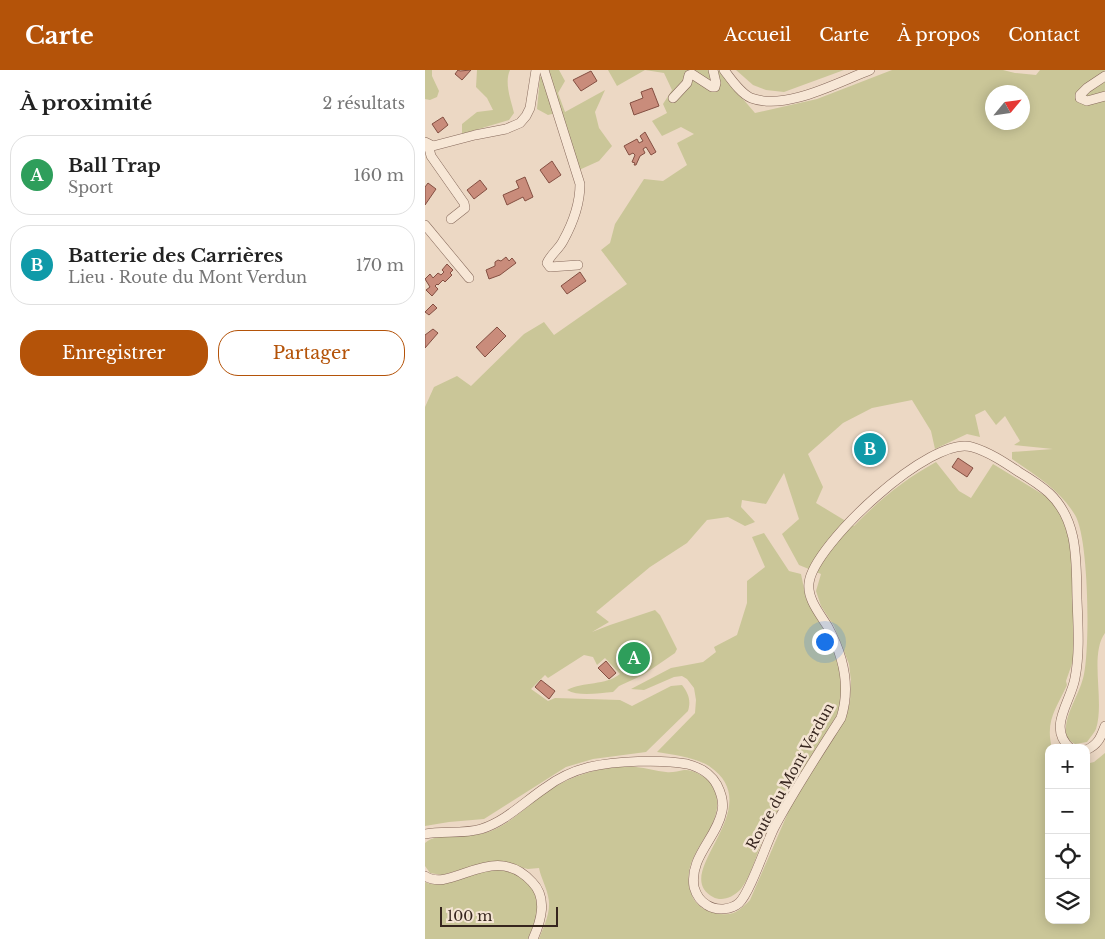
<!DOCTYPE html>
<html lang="fr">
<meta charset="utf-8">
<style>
:root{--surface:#fff;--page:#f2f2f2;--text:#222;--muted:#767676;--line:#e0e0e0;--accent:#b45309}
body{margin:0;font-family:"Libre Baskerville",serif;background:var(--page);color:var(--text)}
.controls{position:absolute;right:15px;bottom:15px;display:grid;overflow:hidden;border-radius:10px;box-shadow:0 2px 12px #0003}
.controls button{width:45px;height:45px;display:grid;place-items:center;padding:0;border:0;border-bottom:1px solid var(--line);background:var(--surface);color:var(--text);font:25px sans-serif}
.compass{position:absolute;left:560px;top:15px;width:45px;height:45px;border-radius:50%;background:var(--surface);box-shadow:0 2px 12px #0003;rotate:61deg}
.scale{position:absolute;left:15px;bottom:12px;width:118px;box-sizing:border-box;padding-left:5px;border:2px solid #36251e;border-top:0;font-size:14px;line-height:18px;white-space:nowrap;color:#36251e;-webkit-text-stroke:4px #f4e4d3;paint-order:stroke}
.you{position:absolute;left:399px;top:571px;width:18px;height:18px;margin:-12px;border:4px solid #fff;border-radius:50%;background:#1a73e8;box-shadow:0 0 0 8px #1a73e833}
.badge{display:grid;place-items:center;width:32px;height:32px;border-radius:50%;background:var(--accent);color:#fff;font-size:16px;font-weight:700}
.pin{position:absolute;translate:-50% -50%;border:2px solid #fff;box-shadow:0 1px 5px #0006}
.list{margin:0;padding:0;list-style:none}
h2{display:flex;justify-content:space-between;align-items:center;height:65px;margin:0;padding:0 20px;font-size:21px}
h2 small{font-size:16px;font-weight:400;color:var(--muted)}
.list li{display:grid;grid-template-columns:32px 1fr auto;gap:15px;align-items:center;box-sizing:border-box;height:80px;margin:0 10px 10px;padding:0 10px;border:1px solid var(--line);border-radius:20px}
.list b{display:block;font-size:19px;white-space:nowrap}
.list p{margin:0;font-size:16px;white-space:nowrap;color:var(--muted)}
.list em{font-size:16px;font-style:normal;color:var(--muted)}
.actions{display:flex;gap:10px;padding:15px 20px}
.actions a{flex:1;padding:11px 0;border:1px solid var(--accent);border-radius:20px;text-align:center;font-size:18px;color:var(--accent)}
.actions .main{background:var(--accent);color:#fff}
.icon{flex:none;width:28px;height:28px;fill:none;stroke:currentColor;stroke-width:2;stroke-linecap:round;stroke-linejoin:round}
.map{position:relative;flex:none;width:680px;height:869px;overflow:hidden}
header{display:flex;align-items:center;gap:30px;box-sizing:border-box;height:70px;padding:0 25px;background:var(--accent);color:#fff}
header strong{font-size:24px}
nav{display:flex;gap:28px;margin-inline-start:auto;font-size:18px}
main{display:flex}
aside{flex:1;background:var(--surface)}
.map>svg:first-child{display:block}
.green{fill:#cac698;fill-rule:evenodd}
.building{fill:#c98c7b;stroke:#844f42}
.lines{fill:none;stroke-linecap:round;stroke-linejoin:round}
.minor-casing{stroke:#86695b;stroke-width:10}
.minor{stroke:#f7e7d6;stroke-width:9}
.labels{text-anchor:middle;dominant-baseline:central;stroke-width:5;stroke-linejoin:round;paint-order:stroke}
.street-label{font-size:14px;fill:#36251e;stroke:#f4e4d3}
</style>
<header>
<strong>Carte</strong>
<nav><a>Accueil</a><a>Carte</a><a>À propos</a><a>Contact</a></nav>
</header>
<main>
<aside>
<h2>À proximité<small>2 résultats</small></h2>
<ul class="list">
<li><span class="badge" style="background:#2e9e5b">A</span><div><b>Ball Trap</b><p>Sport</p></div><em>160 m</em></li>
<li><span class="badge" style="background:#0f9aa8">B</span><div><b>Batterie des Carrières</b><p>Lieu · Route du Mont Verdun</p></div><em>170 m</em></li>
</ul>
<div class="actions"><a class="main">Enregistrer</a><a>Partager</a></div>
</aside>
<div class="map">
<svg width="680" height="869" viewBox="0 0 680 869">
<rect width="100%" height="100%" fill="#ecd8c4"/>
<g class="green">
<path d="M0,0H7V6L14,21L12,27L5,30L0,29Z"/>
<path d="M52,0H85C79,13 86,30 89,43L84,50L37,64V54L52,42L68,40L62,28L51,17Z"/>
<path d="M124,0H134L140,11L133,23L140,42L180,20L170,42L174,58L187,76L174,91L154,100L135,42L123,45L112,39L115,7L125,4Z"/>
<path d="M183,0H293L330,43L392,29L467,0H578L590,3L611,5L615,0H680V563C664,585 680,631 671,659C669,663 665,668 662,672L650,674L642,669C636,647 655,626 659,604C665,576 664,468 650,445C635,420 610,405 587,389V382L628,379L589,375L595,371L580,346L571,355L560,340L550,345L555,367L542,364L510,379L506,361L487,330L447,338L418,353L383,384L398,417L391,433L429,456C454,430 480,409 511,392L534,421L546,428L568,394L622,427L635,441L644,461L648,509L649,588L641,611L642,615C631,639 620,651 627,678H624V850H661V694L669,692L680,683V869H114C119,855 127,841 123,826C121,816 116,808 114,798L103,799L71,791L58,793L17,805L5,803L0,796V773C13,761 48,769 66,761C88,752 105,733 125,720C146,705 185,694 211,697C221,698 231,701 241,702C247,703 253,701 259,700C267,699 277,705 283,710C286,713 287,716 289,719C303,751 267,774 264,803C262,813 265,819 268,828C273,838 286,843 296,844C309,846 316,839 325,830L365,738L418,651L425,632L426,611L424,594L409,556L396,536L391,521L396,504L374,495L357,464L374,449L359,403L341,434L317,430L316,437L330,452L320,456L303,447L282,450L262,473L225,497L171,542L184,552L167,562L185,555L230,540L235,545L252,579L250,583L218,605L194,616L188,622C174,623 154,627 142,620C159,611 180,616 195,604L180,588L172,595L168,587L159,585L123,608L120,605L106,619L123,631L130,628L195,630L207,636L246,616L257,615C264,624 266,631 263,641L221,682L168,689L141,697L59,749L24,752L0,756V337L9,317L32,306L46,316L99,264L119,252L129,265L202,214L176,180L185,173L190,154L219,109L238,111L262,95L252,73L269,64L256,57L237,66L227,51L242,43L238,34L247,20L239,3L220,0L192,16ZM568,22H598V52H568Z"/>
<path d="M311,0H419L359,22L341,20L328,15Z"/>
<path d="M339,463L364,501L376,504L381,528L410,580L416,601V632L411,647C388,684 364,720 343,758C334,774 327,807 315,820C308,827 297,832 288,827C243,803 346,738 284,696C269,687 249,685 232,682L270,643L271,630L269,618L262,609L257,606L249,607L219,620L206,619L246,598L278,592L291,582L289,577L312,565L322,533V511L340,497L327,467Z"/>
<path d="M71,798L91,803L109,818L112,829V846L103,869H0V812C15,821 53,801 71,798Z"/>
</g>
<g class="building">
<path d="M33,0L35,1L46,0L37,10L30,4Z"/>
<path d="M166,1L172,11L156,21L148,10Z"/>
<path d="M227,18L234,36L209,45L205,33L218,28L216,22Z"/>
<path d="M18,47L23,55L13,63L7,54Z"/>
<path d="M220,62L231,82L226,85L221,77L218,79L220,83L215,86L211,95H209L210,93L207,92L210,85L208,83L204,85L199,76L212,69L214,73L218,71L215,66Z"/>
<path d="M127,91L136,105L124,113L115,100Z"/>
<path d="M100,107L108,127L100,131L98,127L82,135L78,125L94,118L91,111Z"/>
<path d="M55,110L62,119L49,129L42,120Z"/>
<path d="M3,113L11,119L0,135V117Z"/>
<path d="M81,187L84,191L87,188L91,193L75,205L64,209L61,200L70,196V192L73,190L76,191Z"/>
<path d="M22,194L28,200L25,203L27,205L20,212L18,210L13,215L12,214L10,216L13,219L7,226L1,220L5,217L0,209L5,204L8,208L13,203L16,205L19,202L17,200Z"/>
<path d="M155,202L161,211L142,224L136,216Z"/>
<path d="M8,234L12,238L4,245L0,242Z"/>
<path d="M72,257L81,266L60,287L51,277Z"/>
<path d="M8,259L13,263L0,278V265Z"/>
<path d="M533,388L548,398L542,407L527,397Z"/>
<path d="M181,591L191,603L184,609L173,598Z"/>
<path d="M116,610L130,621L124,629L110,617Z"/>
</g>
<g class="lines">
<g class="minor-casing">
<g id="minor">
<path d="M119,0L155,114C155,134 148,153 138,171C134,179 126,184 122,193L125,197L153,195"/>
<path d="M299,0C306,9 315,23 326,28C361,41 413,12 445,0"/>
<path d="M680,6L662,18L655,25V28L662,31L680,26"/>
<path d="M248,28L262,13L264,5L267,4L287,17H290L291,13L288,0"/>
<path d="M0,72L8,76L50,65L81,59L95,53L101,46L105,38L111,0"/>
<path d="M3,74L6,86L39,133L40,138L26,149"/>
<path d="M0,155L44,208"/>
<path d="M661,680C673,675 676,667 680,656"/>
<path d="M0,764C18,761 39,764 56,759C81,751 99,732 120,718C133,708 148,701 164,697C190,691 236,689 262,694C274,697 286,704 292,715C296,723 299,732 297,741C292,768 264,787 269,817C271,824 275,831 282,835C291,841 306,840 314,833C325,823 341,774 349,758C369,720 393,684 416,648C426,617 418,585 403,557C395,544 382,529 384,513C388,475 507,364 547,377C564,382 579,392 594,402C604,408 615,415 624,423C654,451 651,492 652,529C653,556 655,582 650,608C646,632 622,657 645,678"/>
<path d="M0,806C26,824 69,770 107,812C123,828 116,851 108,869"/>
</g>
</g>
<use href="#minor" class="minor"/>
</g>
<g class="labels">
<g class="street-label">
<text transform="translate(365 706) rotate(-61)">Route du Mont Verdun</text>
</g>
</g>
</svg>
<div class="controls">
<button>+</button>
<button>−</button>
<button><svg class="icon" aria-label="locate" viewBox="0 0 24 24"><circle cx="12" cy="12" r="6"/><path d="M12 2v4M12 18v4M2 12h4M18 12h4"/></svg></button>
<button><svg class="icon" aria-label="layers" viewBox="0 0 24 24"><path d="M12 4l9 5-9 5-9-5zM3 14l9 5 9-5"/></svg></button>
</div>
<svg class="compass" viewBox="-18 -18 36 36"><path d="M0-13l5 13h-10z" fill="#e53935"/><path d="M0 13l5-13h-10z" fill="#767676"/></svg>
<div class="scale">100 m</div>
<div class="you"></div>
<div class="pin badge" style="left:209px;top:588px;background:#2e9e5b">A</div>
<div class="pin badge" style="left:445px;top:379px;background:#0f9aa8">B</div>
</div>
</main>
